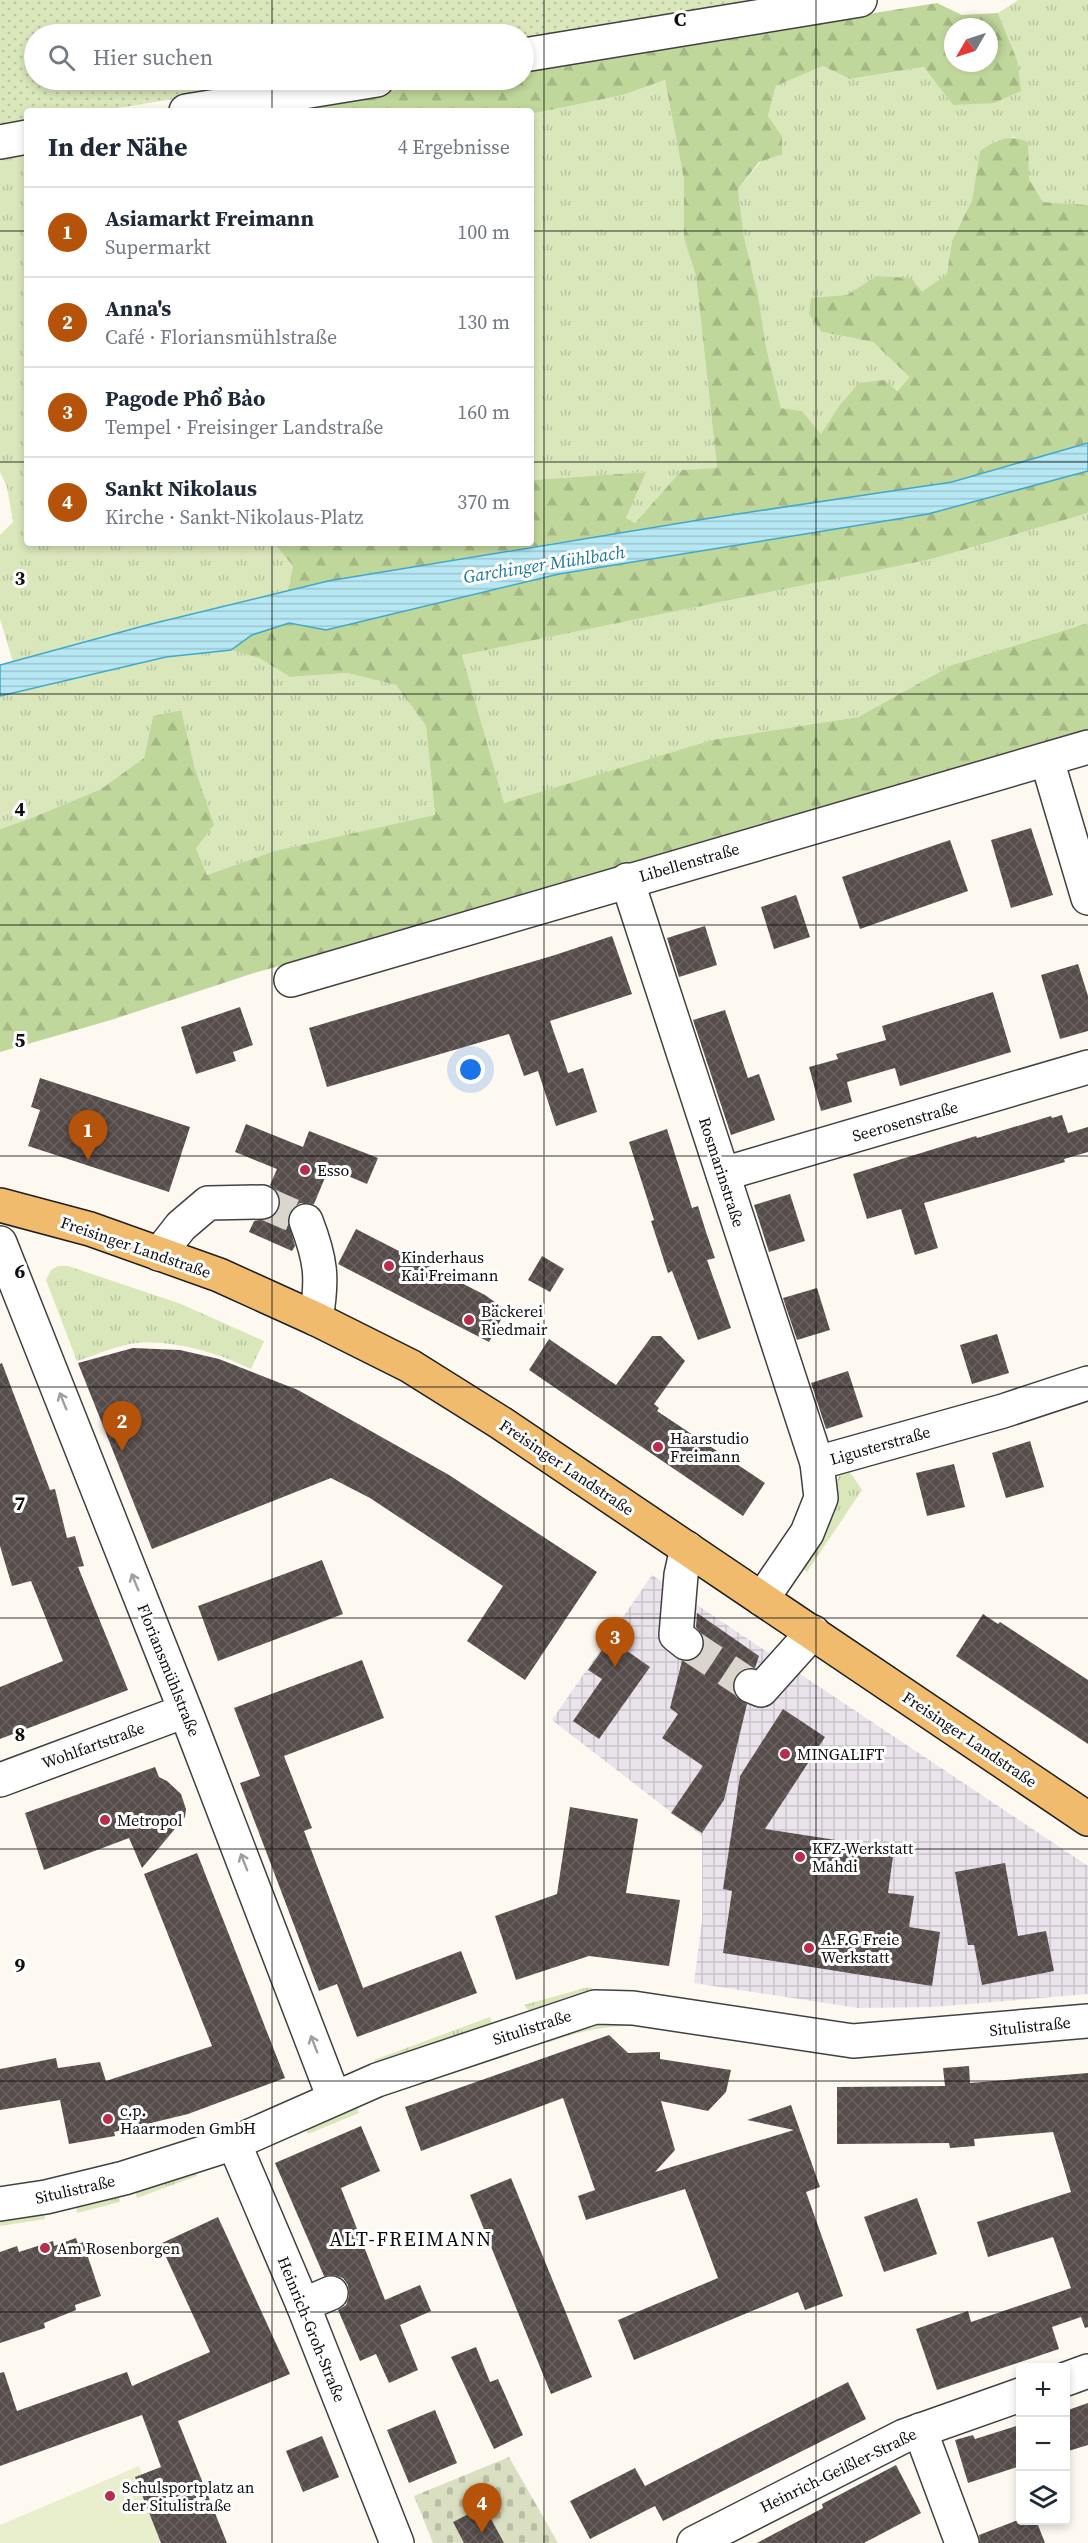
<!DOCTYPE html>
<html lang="de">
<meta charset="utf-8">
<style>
:root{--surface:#fff;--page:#f2f2f3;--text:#1f2937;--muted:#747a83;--line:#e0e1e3;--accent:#b45309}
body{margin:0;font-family:"Source Serif 4",serif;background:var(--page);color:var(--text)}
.controls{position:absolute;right:18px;bottom:18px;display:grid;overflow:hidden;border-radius:6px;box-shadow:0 3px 9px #0003}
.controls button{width:54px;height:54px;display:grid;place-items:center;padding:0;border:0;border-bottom:2px solid var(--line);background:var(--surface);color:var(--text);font:30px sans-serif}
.compass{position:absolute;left:944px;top:18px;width:54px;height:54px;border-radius:50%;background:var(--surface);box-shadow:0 3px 9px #0003;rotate:231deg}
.you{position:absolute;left:471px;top:1070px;width:21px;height:21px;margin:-15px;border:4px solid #fff;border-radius:50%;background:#1a73e8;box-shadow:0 0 0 9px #1a73e833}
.badge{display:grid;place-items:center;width:39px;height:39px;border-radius:50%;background:var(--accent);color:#fff;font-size:20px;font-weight:700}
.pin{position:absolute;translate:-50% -50px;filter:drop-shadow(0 2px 3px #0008)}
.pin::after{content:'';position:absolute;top:32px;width:21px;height:18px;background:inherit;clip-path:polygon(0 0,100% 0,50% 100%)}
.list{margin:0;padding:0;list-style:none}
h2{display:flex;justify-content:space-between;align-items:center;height:78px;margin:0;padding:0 24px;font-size:26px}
h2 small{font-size:20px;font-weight:400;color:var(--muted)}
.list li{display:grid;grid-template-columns:39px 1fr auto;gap:18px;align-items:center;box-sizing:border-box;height:90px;padding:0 24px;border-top:2px solid var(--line)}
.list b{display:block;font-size:22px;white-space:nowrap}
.list p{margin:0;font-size:20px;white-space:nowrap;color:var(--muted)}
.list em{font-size:20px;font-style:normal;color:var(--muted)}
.icon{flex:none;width:33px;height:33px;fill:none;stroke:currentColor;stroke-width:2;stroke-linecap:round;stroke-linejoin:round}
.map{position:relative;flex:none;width:1088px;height:2543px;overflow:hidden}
.search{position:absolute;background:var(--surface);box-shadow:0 3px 9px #0003;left:24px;top:24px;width:510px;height:66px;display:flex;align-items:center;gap:15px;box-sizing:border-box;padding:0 21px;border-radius:33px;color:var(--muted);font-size:22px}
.panel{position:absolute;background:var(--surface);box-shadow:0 3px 9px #0003;left:24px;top:108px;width:510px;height:438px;border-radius:6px}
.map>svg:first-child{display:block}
.industrial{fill:url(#industrial-grid)}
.grass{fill:url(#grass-tufts)}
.forest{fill:url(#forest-firs);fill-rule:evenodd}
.cemetery{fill:url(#cemetery-stones)}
.park{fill:url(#park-dots)}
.pitch{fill:#e9efcc}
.water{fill:url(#water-rules);stroke:#42a8c6;stroke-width:1.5}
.building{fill:url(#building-cross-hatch)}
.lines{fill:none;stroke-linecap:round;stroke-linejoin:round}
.minor-tunnel{stroke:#dad6ce;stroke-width:33;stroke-dasharray:33 16;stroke-linecap:butt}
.minor-casing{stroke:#414141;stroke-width:36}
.major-casing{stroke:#1f1f1f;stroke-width:36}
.minor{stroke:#fff;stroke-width:33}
.major{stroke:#f1bb6d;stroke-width:33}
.oneway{stroke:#9f9f9f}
.grid{fill:none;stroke:#0e0e0e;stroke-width:1.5;stroke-opacity:0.55}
.poi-dot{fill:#b72d4b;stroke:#fff;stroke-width:2}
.labels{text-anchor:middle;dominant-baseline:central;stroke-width:6;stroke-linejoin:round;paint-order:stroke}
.street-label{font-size:16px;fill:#0e0e0e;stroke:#fff}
.poi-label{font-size:16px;fill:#0e0e0e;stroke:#fff;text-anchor:start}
.water-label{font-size:18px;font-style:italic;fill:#1e789a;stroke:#fff}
.quarter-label{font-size:20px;letter-spacing:1.5px;fill:#0e0e0e;stroke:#fff}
.grid-label{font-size:20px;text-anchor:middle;font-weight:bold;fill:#0e0e0e;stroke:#fff;stroke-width:6;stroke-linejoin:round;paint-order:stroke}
</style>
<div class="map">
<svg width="1088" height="2543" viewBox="0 0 1088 2543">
<defs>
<pattern id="industrial-grid" width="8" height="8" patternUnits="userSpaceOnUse" patternTransform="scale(1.5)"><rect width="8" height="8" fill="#eae3ec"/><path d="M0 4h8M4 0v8" fill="none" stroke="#c8c2c9"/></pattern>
<pattern id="grass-tufts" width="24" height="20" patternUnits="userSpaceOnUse" patternTransform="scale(1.5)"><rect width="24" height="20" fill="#d9e7bb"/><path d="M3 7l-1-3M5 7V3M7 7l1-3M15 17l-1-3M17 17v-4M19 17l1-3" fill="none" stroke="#b9c5a0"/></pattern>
<pattern id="forest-firs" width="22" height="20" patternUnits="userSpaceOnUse" patternTransform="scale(1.5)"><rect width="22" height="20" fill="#c0d79b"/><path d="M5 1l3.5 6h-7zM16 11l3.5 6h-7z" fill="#a4b784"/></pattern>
<pattern id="cemetery-stones" width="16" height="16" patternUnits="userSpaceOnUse" patternTransform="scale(1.5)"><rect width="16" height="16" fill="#dbdfc2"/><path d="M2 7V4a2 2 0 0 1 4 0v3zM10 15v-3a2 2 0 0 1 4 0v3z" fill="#bbbea6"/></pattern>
<pattern id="park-dots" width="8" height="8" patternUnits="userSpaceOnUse" patternTransform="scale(1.5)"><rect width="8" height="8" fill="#d9e7bb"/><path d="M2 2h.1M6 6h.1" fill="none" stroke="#b9c5a0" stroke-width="1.8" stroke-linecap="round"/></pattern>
<pattern id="water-rules" width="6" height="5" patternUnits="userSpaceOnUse" patternTransform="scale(1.5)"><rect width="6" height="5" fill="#b7e7f3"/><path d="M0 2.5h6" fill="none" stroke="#9cc5cf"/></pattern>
<pattern id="building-cross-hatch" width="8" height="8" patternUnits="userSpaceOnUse" patternTransform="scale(1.5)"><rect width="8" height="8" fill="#564d4b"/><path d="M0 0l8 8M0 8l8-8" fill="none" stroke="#696261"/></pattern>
</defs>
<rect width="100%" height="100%" fill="#fef9f0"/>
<path class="industrial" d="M652,1575L1088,1866V1994L934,2007L858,2008L694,1983L702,1921V1836L552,1720Z"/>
<g class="grass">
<path d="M1018,0H1088V205L1043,202L1029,179L1015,137L997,140L980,151L972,200L952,241L948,274L922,293L876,276L847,295L822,332L873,342L911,377L896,391L839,406L821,435L802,411L781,408L766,347L758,295L744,237L738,189L782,136L768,116L776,86L823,66L850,79L925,67L953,105L1017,60L998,13Z"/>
<path d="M665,80L684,180V237L696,276L717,469L682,470L635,523L626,518L645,472L531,480V114L623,95Z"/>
<path d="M27,149V543H274L293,566L288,591L13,662L0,619V535L13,522L7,487L0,472V153Z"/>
<path d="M1088,513V623L952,665L858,717L712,740L504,804L462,655L932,559Z"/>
<path d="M231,650L259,658L290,677L347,673L396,685L426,726L435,816L274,851L207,875L196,848L195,769L180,710L153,716L144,758L101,789L29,819L0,829V696L166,657Z"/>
<path d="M58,1266H68L181,1304L264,1341L251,1369C216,1352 168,1338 130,1344C112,1347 94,1356 77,1361L46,1280L51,1270Z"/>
<path d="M850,1472L862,1490L807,1572L800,1567L839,1476Z"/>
<path d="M585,1988H592V1992L568,1997L529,2011L524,2005Z"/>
<path d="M490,2017L492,2024L377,2066L374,2060Z"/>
<path d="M616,2021L654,2028C615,2022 584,2030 547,2043L552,2034Z"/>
<path d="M357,2107L359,2113L308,2134L306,2130Z"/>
<path d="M196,2172L197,2176L137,2198L135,2190Z"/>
<path d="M117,2194L120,2202L77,2213L76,2207Z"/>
<path d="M44,2213L45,2219L0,2226V2219Z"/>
</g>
<g class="forest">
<path d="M937,3L962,15L998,13L1017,60L1021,91L994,103L953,105L924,67L850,79L823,66L776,86L768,116L782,136V154L759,162L738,189L744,237L758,295L766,347L781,408L802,411L821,434L839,406L859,383L884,380L897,391L910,377L873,342L822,332L809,314L811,298L847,295L876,276L911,278L922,292L947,274L952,241L972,200L980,151C998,139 1007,134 1028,142L1029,179L1043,202L1088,205V443L952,482L549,544L328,581L288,591L293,566L274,543H531V480L646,472L626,518L635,523L682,470L717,468L696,276L684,238V180L665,80L623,95L531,114V111H265L459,80H524V69ZM953,27H989V63H953Z"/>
<path d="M1088,471V513L932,559L462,655L504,803L712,740L858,717L952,665L1088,623V732L526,893L459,916L254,973L111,1020L0,1052V829L29,819L101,789L144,758L153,716L181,710L195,769L214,825L196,848L207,875L274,851L435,815L426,726L396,685L347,673L290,677L259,658L231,650L252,635L289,623L326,630L559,574L928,514Z"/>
</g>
<path class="cemetery" d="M509,2457L558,2543H433L414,2496Z"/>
<path class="park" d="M0,0H780L524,42V34H34V80H292L99,111H27V123L0,127Z"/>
<path class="pitch" d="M139,2466L168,2543H0V2525Z"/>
<path class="water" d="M1088,443V471L928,514L559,574L326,630L289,623L252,635L231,650L166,657L0,696V665L147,625L328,581L711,518L952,482Z"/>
<g class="building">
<path d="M1031,828L1053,895L1011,908L991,840Z"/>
<path d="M950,840L968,891L860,929L842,877Z"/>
<path d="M796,895L810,937L774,949L761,907Z"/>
<path d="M705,926L717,965L679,977L667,938Z"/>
<path d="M612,936L632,994L550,1021L568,1073L583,1068L597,1112L556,1126L538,1071L524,1076L509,1034L327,1087L309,1028L555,955Z"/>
<path d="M1078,964L1088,996V1031L1060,1039L1041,975Z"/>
<path d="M993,992L1011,1052L900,1086L895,1068L847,1082L852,1102L821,1111L809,1067L838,1059L836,1054L886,1040L882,1026Z"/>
<path d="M240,1007L253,1045L233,1052L236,1061L196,1074L181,1027Z"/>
<path d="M725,1010L748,1078L759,1074L775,1120L731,1135L693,1020Z"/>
<path d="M40,1078L190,1127L169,1192L28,1146L40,1110L31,1107Z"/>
<path d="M1062,1115L1068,1133L1088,1127V1152L1064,1159L1065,1162L924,1203L938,1248L915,1255L901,1209L867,1219L853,1174L976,1136L977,1138L1051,1116L1052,1118Z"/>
<path d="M246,1124L303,1147L309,1131L378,1158L367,1184L329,1168L314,1204L300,1203L292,1209L288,1218L295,1246L292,1251L249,1232L254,1221L272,1218L279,1211L281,1201L278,1192L270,1185L277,1169L235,1152Z"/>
<path d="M667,1129L692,1208L698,1206L706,1232L715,1258L707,1260L731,1328L698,1340L672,1271L668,1273L651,1221L654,1220L629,1142Z"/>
<path d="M790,1194L805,1241L769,1252L754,1205Z"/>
<path d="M356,1229L485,1295L506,1310L489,1342L338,1264Z"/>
<path d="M542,1256L564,1269L550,1292L528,1280Z"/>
<path d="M817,1288L830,1330L797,1340L783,1298Z"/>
<path d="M997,1334L1009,1373L972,1384L960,1345Z"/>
<path d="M652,1336H661L685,1361L654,1404L659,1408L657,1411L765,1483L743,1516L529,1370L549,1339L616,1385Z"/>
<path d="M133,1348L180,1350L219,1359L298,1390L449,1475L597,1572L525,1680L467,1641L503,1586L370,1498L331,1478L152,1549L78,1363Z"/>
<path d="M2,1363L50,1490L55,1489L67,1538L75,1536L84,1566L78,1567L128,1690L0,1739V1687L63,1661L31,1581L12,1586L0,1546V1364Z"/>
<path d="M848,1371L863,1417L826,1429L811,1383Z"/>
<path d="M1030,1441L1044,1487L1006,1498L992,1453Z"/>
<path d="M954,1464L965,1507L927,1516L916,1473Z"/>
<path d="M322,1560L343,1614L218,1661L198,1606Z"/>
<path d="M697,1613L759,1656L755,1668H748L740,1671L733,1680V1689L736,1697L747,1704L724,1800L702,1833L671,1813L703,1766L662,1738L678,1714L670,1708L682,1661L693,1660L701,1654L704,1646L703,1636L696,1627Z"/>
<path d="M983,1614L998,1624L1000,1622L1088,1680V1744L956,1656Z"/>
<path d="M610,1639L650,1667L599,1739L573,1721L602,1679L588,1670Z"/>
<path d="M362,1660L384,1718L284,1756L312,1828L304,1831L363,1988L461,1951L477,1993L357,2037L337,1984L319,1991L240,1783L260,1776L234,1708Z"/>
<path d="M783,1709L825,1737L765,1829L894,1849L888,1893L914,1896L909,1927L940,1932L932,1986L723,1953L732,1891L723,1889L740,1776Z"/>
<path d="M155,1767L159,1777L167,1781L181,1794L186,1809L185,1817L142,1868L129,1838L44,1870L25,1813Z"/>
<path d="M570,1807L638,1819L626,1893L680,1900L669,1966L589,1956L516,1980L495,1916L557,1894Z"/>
<path d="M197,1853L285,2078L188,2114L114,2132L115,2136L69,2144L60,2100L0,2110V2069L56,2058L58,2068L100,2062L106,2081L212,2046L144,1874Z"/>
<path d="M1005,1863L1018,1936L1046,1931L1054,1971L982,1985L974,1945H968L955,1872Z"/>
<path d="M609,2035L628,2053L660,2052V2059L731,2070L726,2092L708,2111L661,2101L675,2150L655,2172L794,2130L747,2120L791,2105L820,2187L806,2192L843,2296L805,2310L798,2292L634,2360L618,2320L718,2278L685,2189L586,2220L578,2196L595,2190L563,2098L421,2151L405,2107Z"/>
<path d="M969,2066L970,2083L1088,2073V2327L1085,2328L1081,2317L1052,2327L1059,2349L937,2390L916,2329L968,2311L971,2322L1071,2288L1053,2237L988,2257L977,2222L1071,2192L1053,2132L974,2139L975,2146L950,2148L949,2143L837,2144V2087L945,2086L943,2068Z"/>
<path d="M361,2126L380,2171L341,2188L350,2211L385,2300L420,2285L431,2311L400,2325L418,2370L389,2383L376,2354L360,2361L338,2310L346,2305L349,2296L348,2285L343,2278L334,2275L324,2276L275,2163Z"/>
<path d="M511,2178L592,2377L551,2394L470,2195Z"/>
<path d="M917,2198L937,2254L884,2272L864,2217Z"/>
<path d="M218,2217L290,2374L178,2421L227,2543H161L135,2477L161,2467L142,2415L0,2466V2373L4,2372L17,2411L127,2372L132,2386L210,2352L160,2244Z"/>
<path d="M76,2238L78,2244L83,2242L101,2296L75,2305L76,2310L44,2323L45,2328L0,2343V2252L17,2246L19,2252L53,2241L54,2246Z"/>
<path d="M476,2347L490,2382L498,2379L523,2435L494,2449L451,2357Z"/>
<path d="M848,2382L866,2419L663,2521L655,2506L590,2539L570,2501L635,2468L645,2486Z"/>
<path d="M1088,2403V2445L1065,2452V2411Z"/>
<path d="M435,2410L457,2463L409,2483L387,2430Z"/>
<path d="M1020,2425V2466L968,2483L955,2440L973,2435L975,2439Z"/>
<path d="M322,2436L339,2477L303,2492L286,2451Z"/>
<path d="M896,2465L921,2513L864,2543H757L823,2508L822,2504Z"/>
<path d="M484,2506L504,2543H464L453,2522Z"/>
<path d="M1018,2520H1036L1045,2543H980L979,2535Z"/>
</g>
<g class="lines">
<g class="minor-tunnel">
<path d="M262,1202L306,1221"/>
<path d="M686,1643L751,1686"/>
</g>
<g class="minor-casing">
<g id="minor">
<path d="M524,55L860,0"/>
<path d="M186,111L377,80"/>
<path d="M0,142L27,137"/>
<path d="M1047,760L1088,898"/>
<path d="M627,880L817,1463"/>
<path d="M291,980L1088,747"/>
<path d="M723,1174L1088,1067"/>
<path d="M306,1221C321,1260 323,1278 316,1319"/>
<path d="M0,1243L189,1720L334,2098"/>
<path d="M159,1254L181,1226L208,1203L262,1202"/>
<path d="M762,1599L807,1533L821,1498L817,1463L1003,1411L1088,1383"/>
<path d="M686,1643L676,1635L681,1575L687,1548"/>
<path d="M751,1686L761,1690L813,1632"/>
<path d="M0,1780L185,1711"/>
<path d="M234,2143L303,2305L397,2543"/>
<path d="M0,2204L46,2197L124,2178L234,2143L377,2080L595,2007L633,2008L853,2041L1088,2021"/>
<path d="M303,2305L331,2293"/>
<path d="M1066,2379L1088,2371"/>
<path d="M920,2430L962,2543"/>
<path d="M694,2543L904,2436L1020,2395"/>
</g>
</g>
<g class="major-casing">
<path id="major" d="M0,1205L90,1229L219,1275L316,1319L410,1366L501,1423L1088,1819"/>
</g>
<use href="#minor" class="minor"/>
<use href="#major" class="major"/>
</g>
<defs><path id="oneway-shaft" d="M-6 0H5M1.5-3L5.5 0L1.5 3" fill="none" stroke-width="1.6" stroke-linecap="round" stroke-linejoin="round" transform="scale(1.5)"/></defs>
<g class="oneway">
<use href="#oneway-shaft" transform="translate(63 1401) rotate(-112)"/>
<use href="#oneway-shaft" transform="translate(135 1582) rotate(-112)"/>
<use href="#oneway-shaft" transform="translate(244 1862) rotate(-111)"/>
<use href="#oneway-shaft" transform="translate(314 2044) rotate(-111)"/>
</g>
<path class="grid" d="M272,0V34M544,0V2543M816,0V2543M272,80V111M0,231H27M531,231H1088M0,462H27M531,462H1088M272,543V2543M0,694H1088M0,925H1088M0,1156H1088M0,1387H1088M0,1618H1088M0,1849H1088M0,2081H1088M0,2312H1088"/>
<g class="poi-dot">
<circle cx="305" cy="1170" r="6"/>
<circle cx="389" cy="1266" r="6"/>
<circle cx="469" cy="1320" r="6"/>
<circle cx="658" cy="1447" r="6"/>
<circle cx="785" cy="1754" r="6"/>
<circle cx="105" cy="1820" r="6"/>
<circle cx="800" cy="1857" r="6"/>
<circle cx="809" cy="1948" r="6"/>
<circle cx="108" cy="2119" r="6"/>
<circle cx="45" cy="2248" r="6"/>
<circle cx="110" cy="2496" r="6"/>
</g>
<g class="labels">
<g class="street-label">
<text transform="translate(689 862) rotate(-16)">Libellenstraße</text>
<text transform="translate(905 1121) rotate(-16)">Seerosenstraße</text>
<text transform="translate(722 1172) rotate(72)">Rosmarinstraße</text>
<text transform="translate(136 1247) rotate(19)">Freisinger Landstraße</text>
<text transform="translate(880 1445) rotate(-16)">Ligusterstraße</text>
<text transform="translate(567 1467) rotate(34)">Freisinger Landstraße</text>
<text transform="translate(169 1670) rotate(68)">Floriansmühlstraße</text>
<text transform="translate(970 1739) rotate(34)">Freisinger Landstraße</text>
<text transform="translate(93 1745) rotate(-20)">Wohlfartstraße</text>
<text transform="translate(1030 2026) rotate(-6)">Situlistraße</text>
<text transform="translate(532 2027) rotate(-18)">Situlistraße</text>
<text transform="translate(75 2189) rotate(-13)">Situlistraße</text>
<text transform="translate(312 2329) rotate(68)">Heinrich-Groh-Straße</text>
<text transform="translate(838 2470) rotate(-26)">Heinrich-Geißler-Straße</text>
</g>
<g class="poi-label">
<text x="317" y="1170">Esso</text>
<text x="401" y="1257">Kinderhaus<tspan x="401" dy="18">Kai Freimann</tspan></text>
<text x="481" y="1311">Bäckerei<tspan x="481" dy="18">Riedmair</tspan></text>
<text x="670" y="1438">Haarstudio<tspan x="670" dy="18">Freimann</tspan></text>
<text x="797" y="1754">MINGALIFT</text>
<text x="117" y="1820">Metropol</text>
<text x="812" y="1848">KFZ-Werkstatt<tspan x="812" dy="18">Mahdi</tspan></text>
<text x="821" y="1939">A.F.G Freie<tspan x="821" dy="18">Werkstatt</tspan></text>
<text x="120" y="2110">c.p.<tspan x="120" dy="18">Haarmoden GmbH</tspan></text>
<text x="57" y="2248">Am Rosenborgen</text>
<text x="122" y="2487">Schulsportplatz an<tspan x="122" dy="18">der Situlistraße</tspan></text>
</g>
<g class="water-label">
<text transform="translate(544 564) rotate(-9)">Garchinger Mühlbach</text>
</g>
<g class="quarter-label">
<text x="411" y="2239">ALT-FREIMANN</text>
</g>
</g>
<g class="grid-label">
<text x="680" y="26">C</text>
<text x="20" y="585">3</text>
<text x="20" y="816">4</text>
<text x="20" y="1047">5</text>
<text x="20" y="1278">6</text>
<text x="20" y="1510">7</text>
<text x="20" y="1741">8</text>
<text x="20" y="1972">9</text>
</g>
</svg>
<div class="controls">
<button>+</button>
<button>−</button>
<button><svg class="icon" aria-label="layers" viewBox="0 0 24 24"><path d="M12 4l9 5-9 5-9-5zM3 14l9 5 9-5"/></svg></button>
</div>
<svg class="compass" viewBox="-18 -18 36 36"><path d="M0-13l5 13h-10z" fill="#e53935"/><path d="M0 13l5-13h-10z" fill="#747a83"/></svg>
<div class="you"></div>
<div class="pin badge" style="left:88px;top:1160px">1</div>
<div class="pin badge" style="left:122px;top:1451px">2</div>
<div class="pin badge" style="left:615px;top:1667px">3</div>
<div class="pin badge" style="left:482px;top:2533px">4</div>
<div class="search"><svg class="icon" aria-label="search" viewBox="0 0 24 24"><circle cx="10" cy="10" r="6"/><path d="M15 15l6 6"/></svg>Hier suchen</div>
<section class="panel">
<h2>In der Nähe<small>4 Ergebnisse</small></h2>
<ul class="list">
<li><span class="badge">1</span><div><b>Asiamarkt Freimann</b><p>Supermarkt</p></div><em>100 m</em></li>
<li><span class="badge">2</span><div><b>Anna's</b><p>Café · Floriansmühlstraße</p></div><em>130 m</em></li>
<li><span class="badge">3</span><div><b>Pagode Phổ Bảo</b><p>Tempel · Freisinger Landstraße</p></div><em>160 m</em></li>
<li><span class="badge">4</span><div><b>Sankt Nikolaus</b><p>Kirche · Sankt-Nikolaus-Platz</p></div><em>370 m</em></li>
</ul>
</section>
</div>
